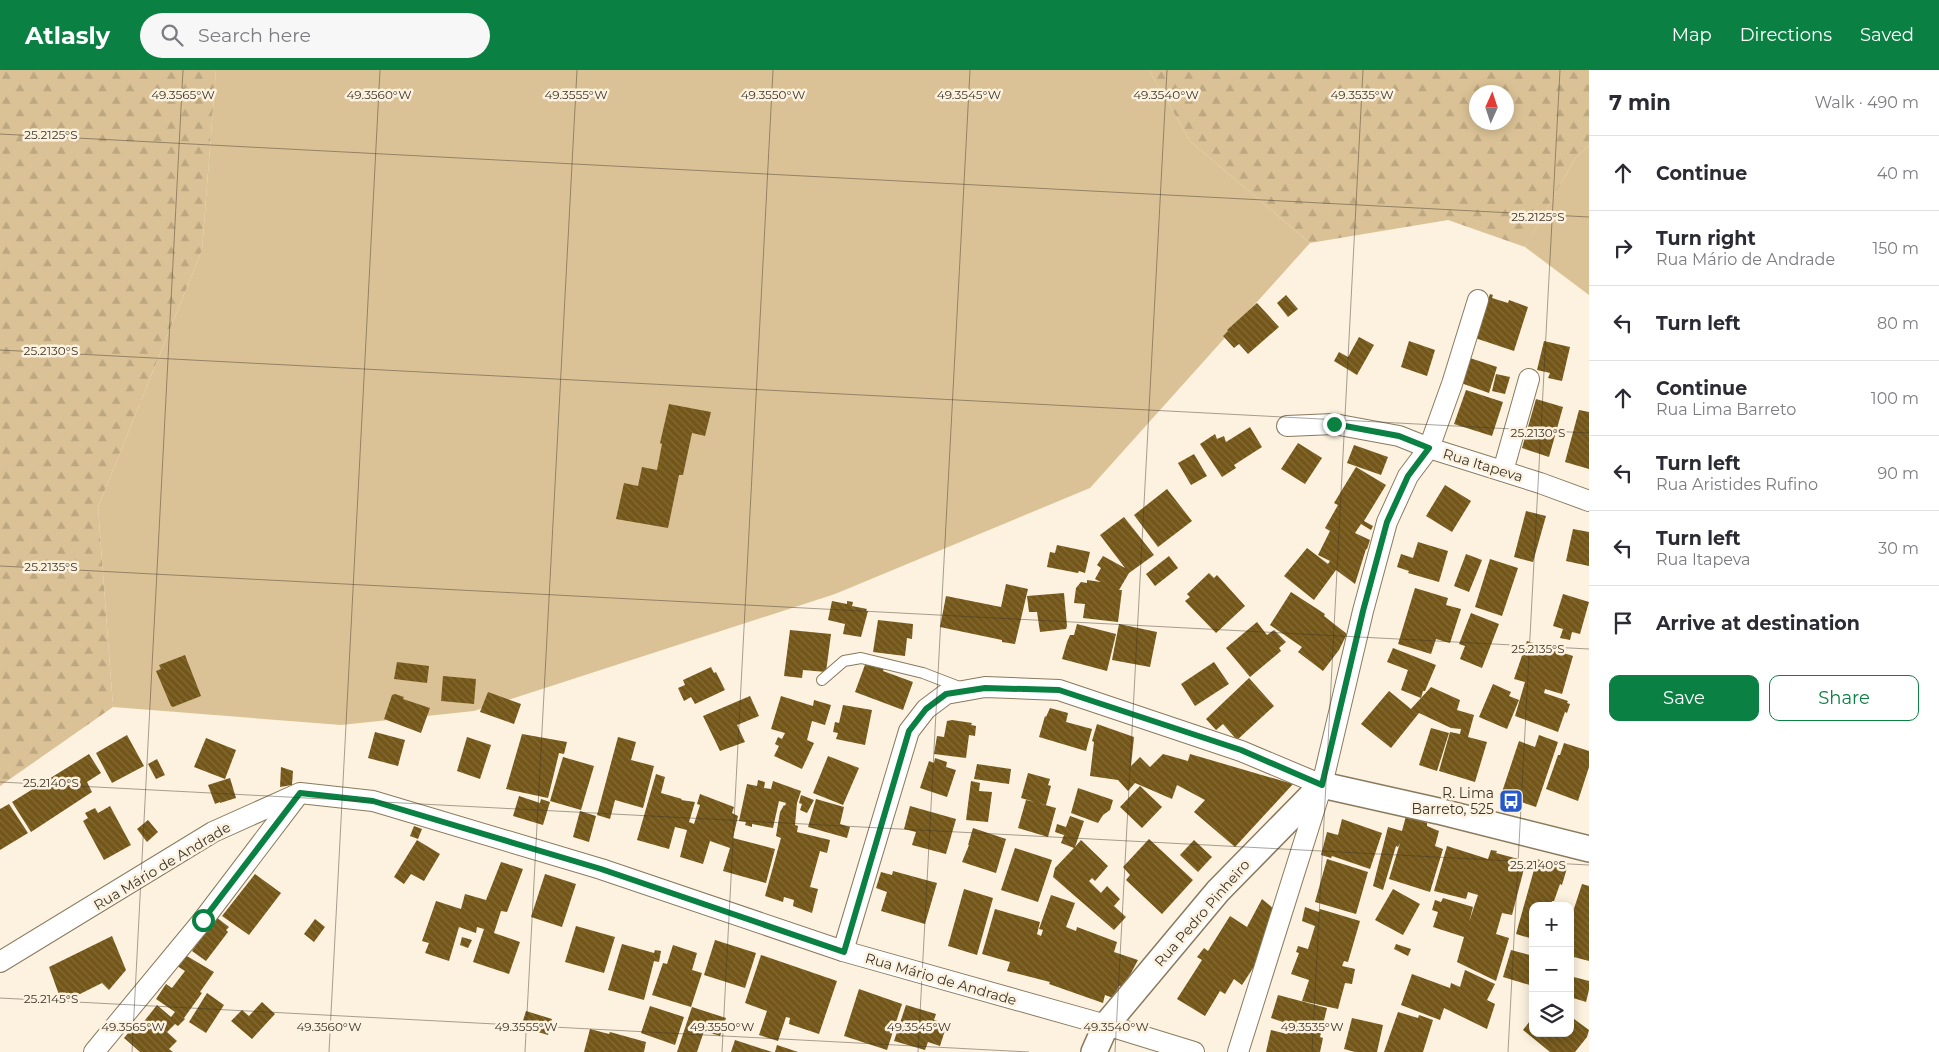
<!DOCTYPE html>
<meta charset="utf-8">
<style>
:root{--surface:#fff;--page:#f7f7f7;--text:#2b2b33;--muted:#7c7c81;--line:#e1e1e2;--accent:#0b8043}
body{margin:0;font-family:Montserrat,sans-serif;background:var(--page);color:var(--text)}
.controls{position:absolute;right:15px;bottom:15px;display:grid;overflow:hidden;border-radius:10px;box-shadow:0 2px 12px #0003}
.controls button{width:45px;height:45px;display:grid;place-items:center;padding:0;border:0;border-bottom:1px solid var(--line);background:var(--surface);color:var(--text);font:25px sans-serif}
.compass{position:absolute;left:1469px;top:15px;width:45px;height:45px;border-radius:50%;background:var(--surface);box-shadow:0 2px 12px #0003;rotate:3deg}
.stop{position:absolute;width:15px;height:15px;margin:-11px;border:4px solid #0b8043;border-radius:50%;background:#fff}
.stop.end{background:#0b8043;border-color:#fff;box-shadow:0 1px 5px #0008}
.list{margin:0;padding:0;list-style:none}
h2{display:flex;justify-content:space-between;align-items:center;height:65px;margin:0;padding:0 20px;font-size:21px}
h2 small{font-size:16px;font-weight:400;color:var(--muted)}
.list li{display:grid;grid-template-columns:32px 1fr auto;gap:15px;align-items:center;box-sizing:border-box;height:75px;padding:0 20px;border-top:1px solid var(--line)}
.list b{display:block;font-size:19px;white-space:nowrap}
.list p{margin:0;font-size:16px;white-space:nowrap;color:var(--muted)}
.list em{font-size:16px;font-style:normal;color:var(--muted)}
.actions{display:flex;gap:10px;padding:15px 20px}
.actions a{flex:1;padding:11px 0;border:1px solid var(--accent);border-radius:10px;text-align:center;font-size:18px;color:var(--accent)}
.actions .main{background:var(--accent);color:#fff}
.icon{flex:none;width:28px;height:28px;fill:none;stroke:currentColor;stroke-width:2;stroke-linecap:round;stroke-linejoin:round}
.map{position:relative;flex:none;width:1589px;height:982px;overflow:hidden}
header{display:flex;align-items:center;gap:30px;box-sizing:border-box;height:70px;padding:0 25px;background:var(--accent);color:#fff}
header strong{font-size:24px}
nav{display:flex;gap:28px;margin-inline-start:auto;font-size:18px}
.search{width:350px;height:45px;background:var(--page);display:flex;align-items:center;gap:12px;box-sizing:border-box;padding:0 18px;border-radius:28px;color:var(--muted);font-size:19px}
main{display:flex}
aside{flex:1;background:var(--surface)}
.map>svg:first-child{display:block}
.grass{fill:#dbc296}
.forest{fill:url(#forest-firs);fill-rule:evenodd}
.building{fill:url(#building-back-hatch)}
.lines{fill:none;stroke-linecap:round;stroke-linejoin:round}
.service-casing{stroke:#8a7a5d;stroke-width:12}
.minor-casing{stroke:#8a7a5d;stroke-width:22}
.tertiary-casing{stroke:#8a7a5d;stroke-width:28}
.service{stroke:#fff;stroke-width:10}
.minor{stroke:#fff;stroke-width:20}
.tertiary{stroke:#fff;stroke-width:25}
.route{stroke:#0b8043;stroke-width:6}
.ticks{fill:none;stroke:#3d362a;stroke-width:1;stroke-opacity:0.45}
.labels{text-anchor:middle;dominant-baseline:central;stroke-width:5;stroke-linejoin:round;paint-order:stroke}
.street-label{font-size:14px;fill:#3d362a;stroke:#fcf2df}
.poi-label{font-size:14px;fill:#3d362a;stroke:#fcf2df;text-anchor:end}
.ticks-label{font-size:12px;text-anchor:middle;fill:#3d362a;stroke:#fcf2df;stroke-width:5;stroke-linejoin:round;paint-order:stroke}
</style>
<header>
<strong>Atlasly</strong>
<div class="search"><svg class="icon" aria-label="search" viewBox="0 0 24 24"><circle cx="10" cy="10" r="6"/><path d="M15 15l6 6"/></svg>Search here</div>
<nav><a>Map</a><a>Directions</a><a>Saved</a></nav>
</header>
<main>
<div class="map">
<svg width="1589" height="982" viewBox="0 0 1589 982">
<defs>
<pattern id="forest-firs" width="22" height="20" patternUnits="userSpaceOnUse" patternTransform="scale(1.25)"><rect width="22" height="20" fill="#dbc296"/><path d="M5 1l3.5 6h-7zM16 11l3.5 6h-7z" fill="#bda781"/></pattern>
<pattern id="building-back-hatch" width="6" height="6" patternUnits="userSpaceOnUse" patternTransform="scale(1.25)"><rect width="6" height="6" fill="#735618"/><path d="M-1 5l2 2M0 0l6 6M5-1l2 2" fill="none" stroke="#836c39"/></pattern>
</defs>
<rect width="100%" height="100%" fill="#fcf2df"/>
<g class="grass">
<path d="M216,0H1149L1190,71L1310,173L1090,418L835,524L474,641L341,655L113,637L98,437L202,180Z"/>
<path d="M1589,75V225L1525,177L1576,87Z"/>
</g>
<g class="forest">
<path d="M0,0H216L202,180L98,437L113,637L0,716Z"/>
<path d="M1149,0H1589V75L1576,87L1525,177L1448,150L1310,173L1190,71ZM1476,22H1506V52H1476Z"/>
</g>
<g class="building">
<path d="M1490,224L1493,225L1492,228L1508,233L1509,230L1528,237L1514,281L1475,268Z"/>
<path d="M1286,225L1298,239L1288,247L1277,233Z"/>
<path d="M1257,233L1279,257L1248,284L1239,274L1234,278L1223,266L1228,261L1227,260Z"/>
<path d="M1359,267L1374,275L1357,305L1334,291L1339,282L1348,287Z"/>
<path d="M1409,271L1435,280L1427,306L1401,297Z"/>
<path d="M1544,271L1570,277L1562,311L1548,308L1550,303L1537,300Z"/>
<path d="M1470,288L1497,297L1489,323L1461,313Z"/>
<path d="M1496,304L1510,307L1505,324L1492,321Z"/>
<path d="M1466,320L1503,332L1492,366L1454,354Z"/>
<path d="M1536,329L1563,337L1549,387L1522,378Z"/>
<path d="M669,334L711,342L705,366L692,363L683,405H679L668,458L616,449L624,413L638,416L642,397L657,400L662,374L660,373Z"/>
<path d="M1579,340L1589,342V399L1565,392Z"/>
<path d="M1250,357L1262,377L1234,395L1236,398L1222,407L1200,374L1215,364L1217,369L1224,366L1226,372Z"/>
<path d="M1298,373L1322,388L1305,414L1281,399Z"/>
<path d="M1354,375L1388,387L1381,405L1347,393Z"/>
<path d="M1194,384L1207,406L1191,415L1178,393Z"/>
<path d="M1356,397L1386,415L1364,451L1373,456L1371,460L1361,454L1355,463L1370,470L1367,479H1366L1355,514L1336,500L1314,530L1284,506L1307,478L1328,494L1330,491L1318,485L1330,461L1325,458L1338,435L1334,433Z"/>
<path d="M1445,415L1471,431L1452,462L1426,446Z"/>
<path d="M1167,419L1192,451L1158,477L1134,445Z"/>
<path d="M1526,441L1546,446L1533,492L1514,487Z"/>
<path d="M1124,447L1154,485L1129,503L1119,520H1122L1118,552L1083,548L1085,534L1074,533L1076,518L1081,512L1087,513V510L1101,512L1095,509L1101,498L1097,495L1103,486L1125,498L1100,465Z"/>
<path d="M1573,459L1589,462V496L1566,491Z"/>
<path d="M1418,472L1448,481L1439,512L1408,503L1409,501L1397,497L1401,484L1413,488Z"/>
<path d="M1057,475L1090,482L1085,503L1079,501L1078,503L1047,497L1050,482L1055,483Z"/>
<path d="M1466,484L1482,490L1469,522L1454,516Z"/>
<path d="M1169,486L1178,498L1155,516L1146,504Z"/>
<path d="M1490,489L1518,498L1502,546L1475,537Z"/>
<path d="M1209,503L1214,508L1217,505L1245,536L1216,563L1185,531L1190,527L1187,524Z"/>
<path d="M1006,514L1028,519L1015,574L1002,572V570L940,557L946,526L1001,537Z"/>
<path d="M1415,518L1448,528L1446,535L1461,539L1450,573L1436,569L1431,584L1398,574Z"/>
<path d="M1291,522L1325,544L1324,546L1347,564L1339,580L1323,601L1298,582L1302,577L1270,555Z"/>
<path d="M1064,523L1067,556L1066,559L1040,562L1037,542H1029L1027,526Z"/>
<path d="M1563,524L1589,532L1580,564L1572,562L1570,570L1560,568L1563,559L1553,556Z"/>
<path d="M832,531L847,534V531L853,532L852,536L867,539L866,541H868L861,567L843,564L845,554L828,550Z"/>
<path d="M1471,543L1499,554L1482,598L1460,589L1465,576L1459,574Z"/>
<path d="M878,550L913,554L912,569L907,568L905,586L873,582Z"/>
<path d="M1257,552L1267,565L1274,560L1286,572L1279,578L1281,581L1250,607L1226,578Z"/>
<path d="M1077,554L1116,564L1107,601L1062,589L1067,572L1070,565H1074Z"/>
<path d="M1119,554L1157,562L1150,597L1112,590Z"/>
<path d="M790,560L831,564L826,602L803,600L802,608L784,606Z"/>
<path d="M1527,571L1573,586L1562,624L1545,619L1544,623L1568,631L1567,633L1570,634L1567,643L1565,642L1558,662L1515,646L1525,612L1514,609Z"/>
<path d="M1393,578L1436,595L1425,621H1423L1421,628L1401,620L1408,600L1387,592Z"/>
<path d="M185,585L201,626L173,637L171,636L156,601L161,599L159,595Z"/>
<path d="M397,592L429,596L427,613L394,609Z"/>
<path d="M866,592L884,598L883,601L913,612L903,640L855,622Z"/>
<path d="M1214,592L1229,614L1195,636L1181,614Z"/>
<path d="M711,597L714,603L716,602L725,620L695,634L691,627L684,631L678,618L685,615L683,610Z"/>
<path d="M443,606L476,609L474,634L441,631Z"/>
<path d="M1249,608L1274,636L1237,670L1223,654L1216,660L1206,649Z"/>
<path d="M1493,614L1511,622L1509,626L1519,630L1507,659L1479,647Z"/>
<path d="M1431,617L1460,630L1457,640L1474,645L1468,667L1487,672L1475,712L1439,701L1450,662L1460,664L1461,659L1451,658L1419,643L1391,678L1361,654L1389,621L1411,639Z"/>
<path d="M488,622L521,634L514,654L480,642Z"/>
<path d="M395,624L404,627L403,629L430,638L421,663L384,649L392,625Z"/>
<path d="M750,626L759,646L737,655L745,672L720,681L703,646Z"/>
<path d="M781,626L813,636L814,630L831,635L825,655L812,651L807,670L814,673L802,699L774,686L779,676L775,674L778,667L782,669L785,663L771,659Z"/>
<path d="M843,635L872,640L865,675L836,669L838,663L833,662L835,652L839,653Z"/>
<path d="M1050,638L1068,643L1066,652L1092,659L1086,681L1039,667L1045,646L1046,647Z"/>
<path d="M952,650L972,653L971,655L976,656L975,666L969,665L966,688L934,684L937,666L944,667L947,651Z"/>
<path d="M1097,654L1134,667L1131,696L1140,687L1150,697L1163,684L1188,691L1190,684L1293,714L1235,777L1194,742L1205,730L1177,715L1172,729L1135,713L1128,721L1118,710L1090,706L1094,672L1092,671Z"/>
<path d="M1431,658L1449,663L1437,701L1419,695Z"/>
<path d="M375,662L405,670L398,696L368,688Z"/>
<path d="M522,664L567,672L564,684L559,683L548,728L506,719Z"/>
<path d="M127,665L144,696L112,713L96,683Z"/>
<path d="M1539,665L1558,672L1536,737L1501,725L1519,671L1535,677Z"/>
<path d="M467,667L491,675L480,709L457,701Z"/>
<path d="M618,667L636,672L631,690L654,696L643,738L615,730L610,749L597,745Z"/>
<path d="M206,668L236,680L225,709L194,697Z"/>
<path d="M1564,673L1589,681V697L1578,731L1546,719L1558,685H1560Z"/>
<path d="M89,684L101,703L87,712L92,722L31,762L12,732Z"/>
<path d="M828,686L859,698L843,735L813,723Z"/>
<path d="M563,687L594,696L581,740L550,731Z"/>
<path d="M935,688L947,692L946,697L956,700L947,727L920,718L929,691L934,693Z"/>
<path d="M157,689L165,705L156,709L148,694Z"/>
<path d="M977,694L1011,699L1009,714L974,709Z"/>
<path d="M281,697L293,701L292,715L280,717Z"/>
<path d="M1028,703L1050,709L1048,715L1051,716L1046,735L1038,733L1056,738L1048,767L1018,758L1026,730L1035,732L1021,728Z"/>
<path d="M656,704L665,707L661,723L682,729L681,730L695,732L689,752L694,754L700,735L697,734L700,724L734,737L732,743L738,746L733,768L775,779L766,813L723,801L730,778L710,771L703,794L680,787L687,760L675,757L669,779L637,770Z"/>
<path d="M230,708L236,728L220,733V732L215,734L208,715Z"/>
<path d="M758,710L765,712L764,718L771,719L773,711L801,721L797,733L795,755L798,756L797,762L830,770L827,783L820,781L810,817L818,819L812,843L793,836L794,830L784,827L783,832L765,826L781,768L776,766L780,742L784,735L785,736L786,733L779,731L773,758L752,754V757L745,755L746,752L739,751L747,714L757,716Z"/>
<path d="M971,711L980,713L979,721L992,722L988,752L966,750Z"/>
<path d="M1140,716L1162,737L1142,758L1120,737Z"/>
<path d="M1078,718L1113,730L1110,740L1103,745L1098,753L1071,743Z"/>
<path d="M801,725L814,730L807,743L800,740L802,734L799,733Z"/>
<path d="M519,726L540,733L541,729L550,732L543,755L513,746Z"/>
<path d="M816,729L844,737L840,754L850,757L847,768L808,757Z"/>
<path d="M9,734L28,763L0,780V739Z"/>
<path d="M110,736L131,775L104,790L83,751L88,748L85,743L95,738L98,743Z"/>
<path d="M910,736L956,749L946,784L912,775L916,762L904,759Z"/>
<path d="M580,741L596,746L589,772L573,767Z"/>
<path d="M1070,746L1084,751L1075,777L1081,770L1108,796L1095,811L1092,808L1089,811L1101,823L1107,816L1120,829L1114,836L1126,847L1114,860L1053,807L1055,798L1074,778L1061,773L1064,765L1055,762L1057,754L1066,757Z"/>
<path d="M1406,746L1427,753V756L1439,761L1435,776L1443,779L1430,822L1389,809L1400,773L1398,777L1396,776L1383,820L1373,816L1388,757L1402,761Z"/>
<path d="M1342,749L1382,763L1370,799L1332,786L1331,788L1321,785L1327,762L1338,765Z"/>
<path d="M148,750L158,762L147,772L137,759Z"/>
<path d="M414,756L422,759L418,769L410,766Z"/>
<path d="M973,758L1006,769L996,803L962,792L969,775H968Z"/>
<path d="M1149,769L1193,810L1162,844L1126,810L1130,805L1123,797Z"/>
<path d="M417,770L440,784L424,811L411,804L404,814L394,807Z"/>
<path d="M1194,770L1212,787L1198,802L1180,785Z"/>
<path d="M1447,776L1488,789L1491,780L1497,781L1496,783L1526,791L1512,845L1502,843L1496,864L1509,868L1496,911L1457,892L1464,867L1433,857L1438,842L1432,840L1435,830L1441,832L1443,828L1473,837L1469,852L1478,825L1468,822L1466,829L1434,821Z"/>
<path d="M1015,778L1052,790L1038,832L1001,820Z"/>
<path d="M1327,789L1368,802L1356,844L1315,832Z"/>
<path d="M1537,789L1567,798L1562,815L1560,814L1554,831H1552L1551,836H1533V869L1516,864Z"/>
<path d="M501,792L523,799L507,842L501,841L494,863L520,872L509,904L473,892L484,859L477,857L476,863L459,857L449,891L425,883L429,873L422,871L436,831L461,839L465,824L486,830Z"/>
<path d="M893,801L937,813L925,854L881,841L887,822L876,818L881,802L892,805Z"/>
<path d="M255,804L281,823L249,865L222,846Z"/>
<path d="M545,804L576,814L562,857L531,847Z"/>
<path d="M1582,814L1589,816V891L1570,886V851Z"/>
<path d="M964,819L993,828L977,885L948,876Z"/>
<path d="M1393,819L1420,834L1403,865L1375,850Z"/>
<path d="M1051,825L1075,833L1066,857L1076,861L1077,857L1117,872L1114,882L1138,890L1123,918L1119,916L1113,928L1105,925L1103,933L1049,914L1050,912L1007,901L1010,892L982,884L995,839L1040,852L1037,864L1041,866L1043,860L1039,859Z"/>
<path d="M1262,829L1274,839L1270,872L1242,915L1234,909L1225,924L1220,921L1205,946L1177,929L1202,890L1197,887L1204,878L1208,881L1230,846L1247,857Z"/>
<path d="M1305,837L1319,842L1320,839L1360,851L1348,892L1344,891L1342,896L1355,899L1352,914L1345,913L1338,939L1302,931L1309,910L1291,904L1299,883L1296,882L1298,876L1308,879L1315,856L1302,851Z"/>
<path d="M216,847L229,857L226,860L228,862L206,891L192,881Z"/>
<path d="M315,849L325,857L314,872L304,864Z"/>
<path d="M576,856L615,867L604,903L565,892Z"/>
<path d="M112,866L126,900L109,920L102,913L62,933L49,897Z"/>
<path d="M462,867L472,870L468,878L460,875Z"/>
<path d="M715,870L756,883L745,918L704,905Z"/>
<path d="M622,874L654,883L655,880L661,881L659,892L654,891L644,930L608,920Z"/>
<path d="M1396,874L1411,879L1408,886L1394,879Z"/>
<path d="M673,875L697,883L692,900L702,903L691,937L652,925L663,893L667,894Z"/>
<path d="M1511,880L1533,886V916L1503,907Z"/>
<path d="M180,882L214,902L200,922L202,923L184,948L185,949L178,956L175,954L167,962L177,971L169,979L173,982H140L124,968L134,956L138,959L157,935L171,947L175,942L156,929L166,914L172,918L185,901L174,894Z"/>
<path d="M761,885L837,911L819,964L789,954L790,948L786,947L778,971L759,965L767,941L745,933Z"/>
<path d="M1465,900L1495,914L1487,930L1495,934L1487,959L1444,938L1440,950L1401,935L1412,904L1450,918L1451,913L1460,917Z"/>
<path d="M1570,906L1589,911V920L1586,932L1570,927Z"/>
<path d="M859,919L902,934L887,980L844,966Z"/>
<path d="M207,923L224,935L206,963L189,952Z"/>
<path d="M1278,925L1327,938L1320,967L1323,968L1320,982H1266L1271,960L1287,964L1288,962L1284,961L1286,953L1271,948Z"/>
<path d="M262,932L275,944L252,969L231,951L242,940L249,946Z"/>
<path d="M906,935L936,944L934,950L947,954L940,976L928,972L925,980L894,971Z"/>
<path d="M650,936L684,947L675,975L641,963Z"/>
<path d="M692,937L726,948L720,966L704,961L697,982H677Z"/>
<path d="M526,941L552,949L548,965L521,957Z"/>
<path d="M1398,942L1418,948L1419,945L1433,950L1423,982H1384Z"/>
<path d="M1570,946L1589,960L1587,967L1575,982H1550L1523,960L1533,947V963H1570Z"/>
<path d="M1352,948L1383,955L1377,982H1355L1344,979Z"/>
<path d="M590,959L609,964L610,962L646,972L644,982H584Z"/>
<path d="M735,970L772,982H731Z"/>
<path d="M777,975L798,982H775Z"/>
</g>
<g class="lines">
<g class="service-casing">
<path id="service" d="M822,610L844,591L861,588L923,603L962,618"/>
</g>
<g class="minor-casing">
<g id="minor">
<path d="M1287,356L1334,354L1399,366L1429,378L1540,413L1589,431"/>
<path d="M1503,401L1529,309"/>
<path d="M843,881L909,661L926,639L946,624L985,617L1059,620L1241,681L1322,715"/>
<path d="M0,892L213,762L300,723L373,731L601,799L843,881L1106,955L1194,982"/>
<path d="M94,982L203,850L298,725"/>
<path d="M1238,982L1322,715L1363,541L1387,452L1408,406L1429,378L1452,314L1478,230"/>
</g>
</g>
<g class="tertiary-casing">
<path id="tertiary" d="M1094,982L1106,955L1218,821L1322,715L1438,741L1589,779"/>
</g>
<use href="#service" class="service"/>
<use href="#minor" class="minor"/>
<use href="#tertiary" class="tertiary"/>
</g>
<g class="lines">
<path class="route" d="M203,850L300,723L373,731L601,799L844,882L909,661L926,639L946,624L985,618L1059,620L1241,680L1322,715L1363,541L1387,452L1408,406L1429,378L1399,366L1334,354"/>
</g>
<path class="ticks" d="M0,64L1589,147M0,280L1589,363M0,496L1589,579M0,712L1589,795M0,928L1029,982M132,982L183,0M329,982L380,0M525,982L577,0M722,982L773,0M918,982L970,0M1115,982L1167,0M1312,982L1363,0M1508,982L1560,0"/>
<defs>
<g id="bus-square" transform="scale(1.25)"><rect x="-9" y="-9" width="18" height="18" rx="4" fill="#2659c7" stroke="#fcf2df"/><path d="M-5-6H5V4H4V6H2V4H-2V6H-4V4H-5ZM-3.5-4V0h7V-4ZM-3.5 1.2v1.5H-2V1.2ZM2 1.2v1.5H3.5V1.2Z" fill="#fff"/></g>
</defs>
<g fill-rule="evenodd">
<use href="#bus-square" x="1511" y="731"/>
</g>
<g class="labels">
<g class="street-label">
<text transform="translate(1483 395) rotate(17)">Rua Itapeva</text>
<text transform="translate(162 796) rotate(-31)">Rua Mário de Andrade</text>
<text transform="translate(1202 843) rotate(-49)">Rua Pedro Pinheiro</text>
<text transform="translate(941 909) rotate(16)">Rua Mário de Andrade</text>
</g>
<g class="poi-label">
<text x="1494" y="723">R. Lima<tspan x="1494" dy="16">Barreto, 525</tspan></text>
</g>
</g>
<g class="ticks-label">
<text x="183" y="29">49.3565°W</text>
<text x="379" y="29">49.3560°W</text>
<text x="576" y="29">49.3555°W</text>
<text x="773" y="29">49.3550°W</text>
<text x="969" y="29">49.3545°W</text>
<text x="1166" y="29">49.3540°W</text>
<text x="1362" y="29">49.3535°W</text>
<text x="51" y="69">25.2125°S</text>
<text x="1538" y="151">25.2125°S</text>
<text x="51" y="285">25.2130°S</text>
<text x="1538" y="367">25.2130°S</text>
<text x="51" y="501">25.2135°S</text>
<text x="1538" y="583">25.2135°S</text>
<text x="51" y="717">25.2140°S</text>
<text x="1538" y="799">25.2140°S</text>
<text x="51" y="933">25.2145°S</text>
<text x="133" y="961">49.3565°W</text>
<text x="329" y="961">49.3560°W</text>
<text x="526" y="961">49.3555°W</text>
<text x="722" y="961">49.3550°W</text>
<text x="919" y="961">49.3545°W</text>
<text x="1116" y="961">49.3540°W</text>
<text x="1312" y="961">49.3535°W</text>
</g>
</svg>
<div class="controls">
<button>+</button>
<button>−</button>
<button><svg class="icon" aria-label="layers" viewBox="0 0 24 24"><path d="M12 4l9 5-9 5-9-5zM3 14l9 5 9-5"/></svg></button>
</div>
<svg class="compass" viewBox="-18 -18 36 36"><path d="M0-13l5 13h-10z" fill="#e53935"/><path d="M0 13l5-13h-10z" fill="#7c7c81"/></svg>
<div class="stop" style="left:203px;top:850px"></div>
<div class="stop end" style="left:1334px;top:354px"></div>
</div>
<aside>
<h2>7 min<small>Walk · 490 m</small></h2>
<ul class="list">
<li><svg class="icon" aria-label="ahead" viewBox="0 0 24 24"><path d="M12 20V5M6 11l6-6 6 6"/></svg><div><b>Continue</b></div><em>40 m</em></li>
<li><svg class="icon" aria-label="right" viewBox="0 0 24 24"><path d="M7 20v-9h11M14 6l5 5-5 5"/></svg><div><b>Turn right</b><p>Rua Mário de Andrade</p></div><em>150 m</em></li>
<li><svg class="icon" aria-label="left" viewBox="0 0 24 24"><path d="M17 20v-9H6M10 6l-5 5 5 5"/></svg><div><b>Turn left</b></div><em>80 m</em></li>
<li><svg class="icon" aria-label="ahead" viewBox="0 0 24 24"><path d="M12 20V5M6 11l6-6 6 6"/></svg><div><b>Continue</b><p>Rua Lima Barreto</p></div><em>100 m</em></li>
<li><svg class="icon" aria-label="left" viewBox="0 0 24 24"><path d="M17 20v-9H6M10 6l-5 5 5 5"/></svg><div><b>Turn left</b><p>Rua Aristides Rufino</p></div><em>90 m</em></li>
<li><svg class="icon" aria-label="left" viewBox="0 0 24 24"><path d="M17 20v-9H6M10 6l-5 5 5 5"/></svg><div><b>Turn left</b><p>Rua Itapeva</p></div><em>30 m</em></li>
<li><svg class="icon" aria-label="arrive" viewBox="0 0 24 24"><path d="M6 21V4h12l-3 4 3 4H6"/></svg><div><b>Arrive at destination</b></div></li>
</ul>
<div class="actions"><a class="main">Save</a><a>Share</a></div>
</aside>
</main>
